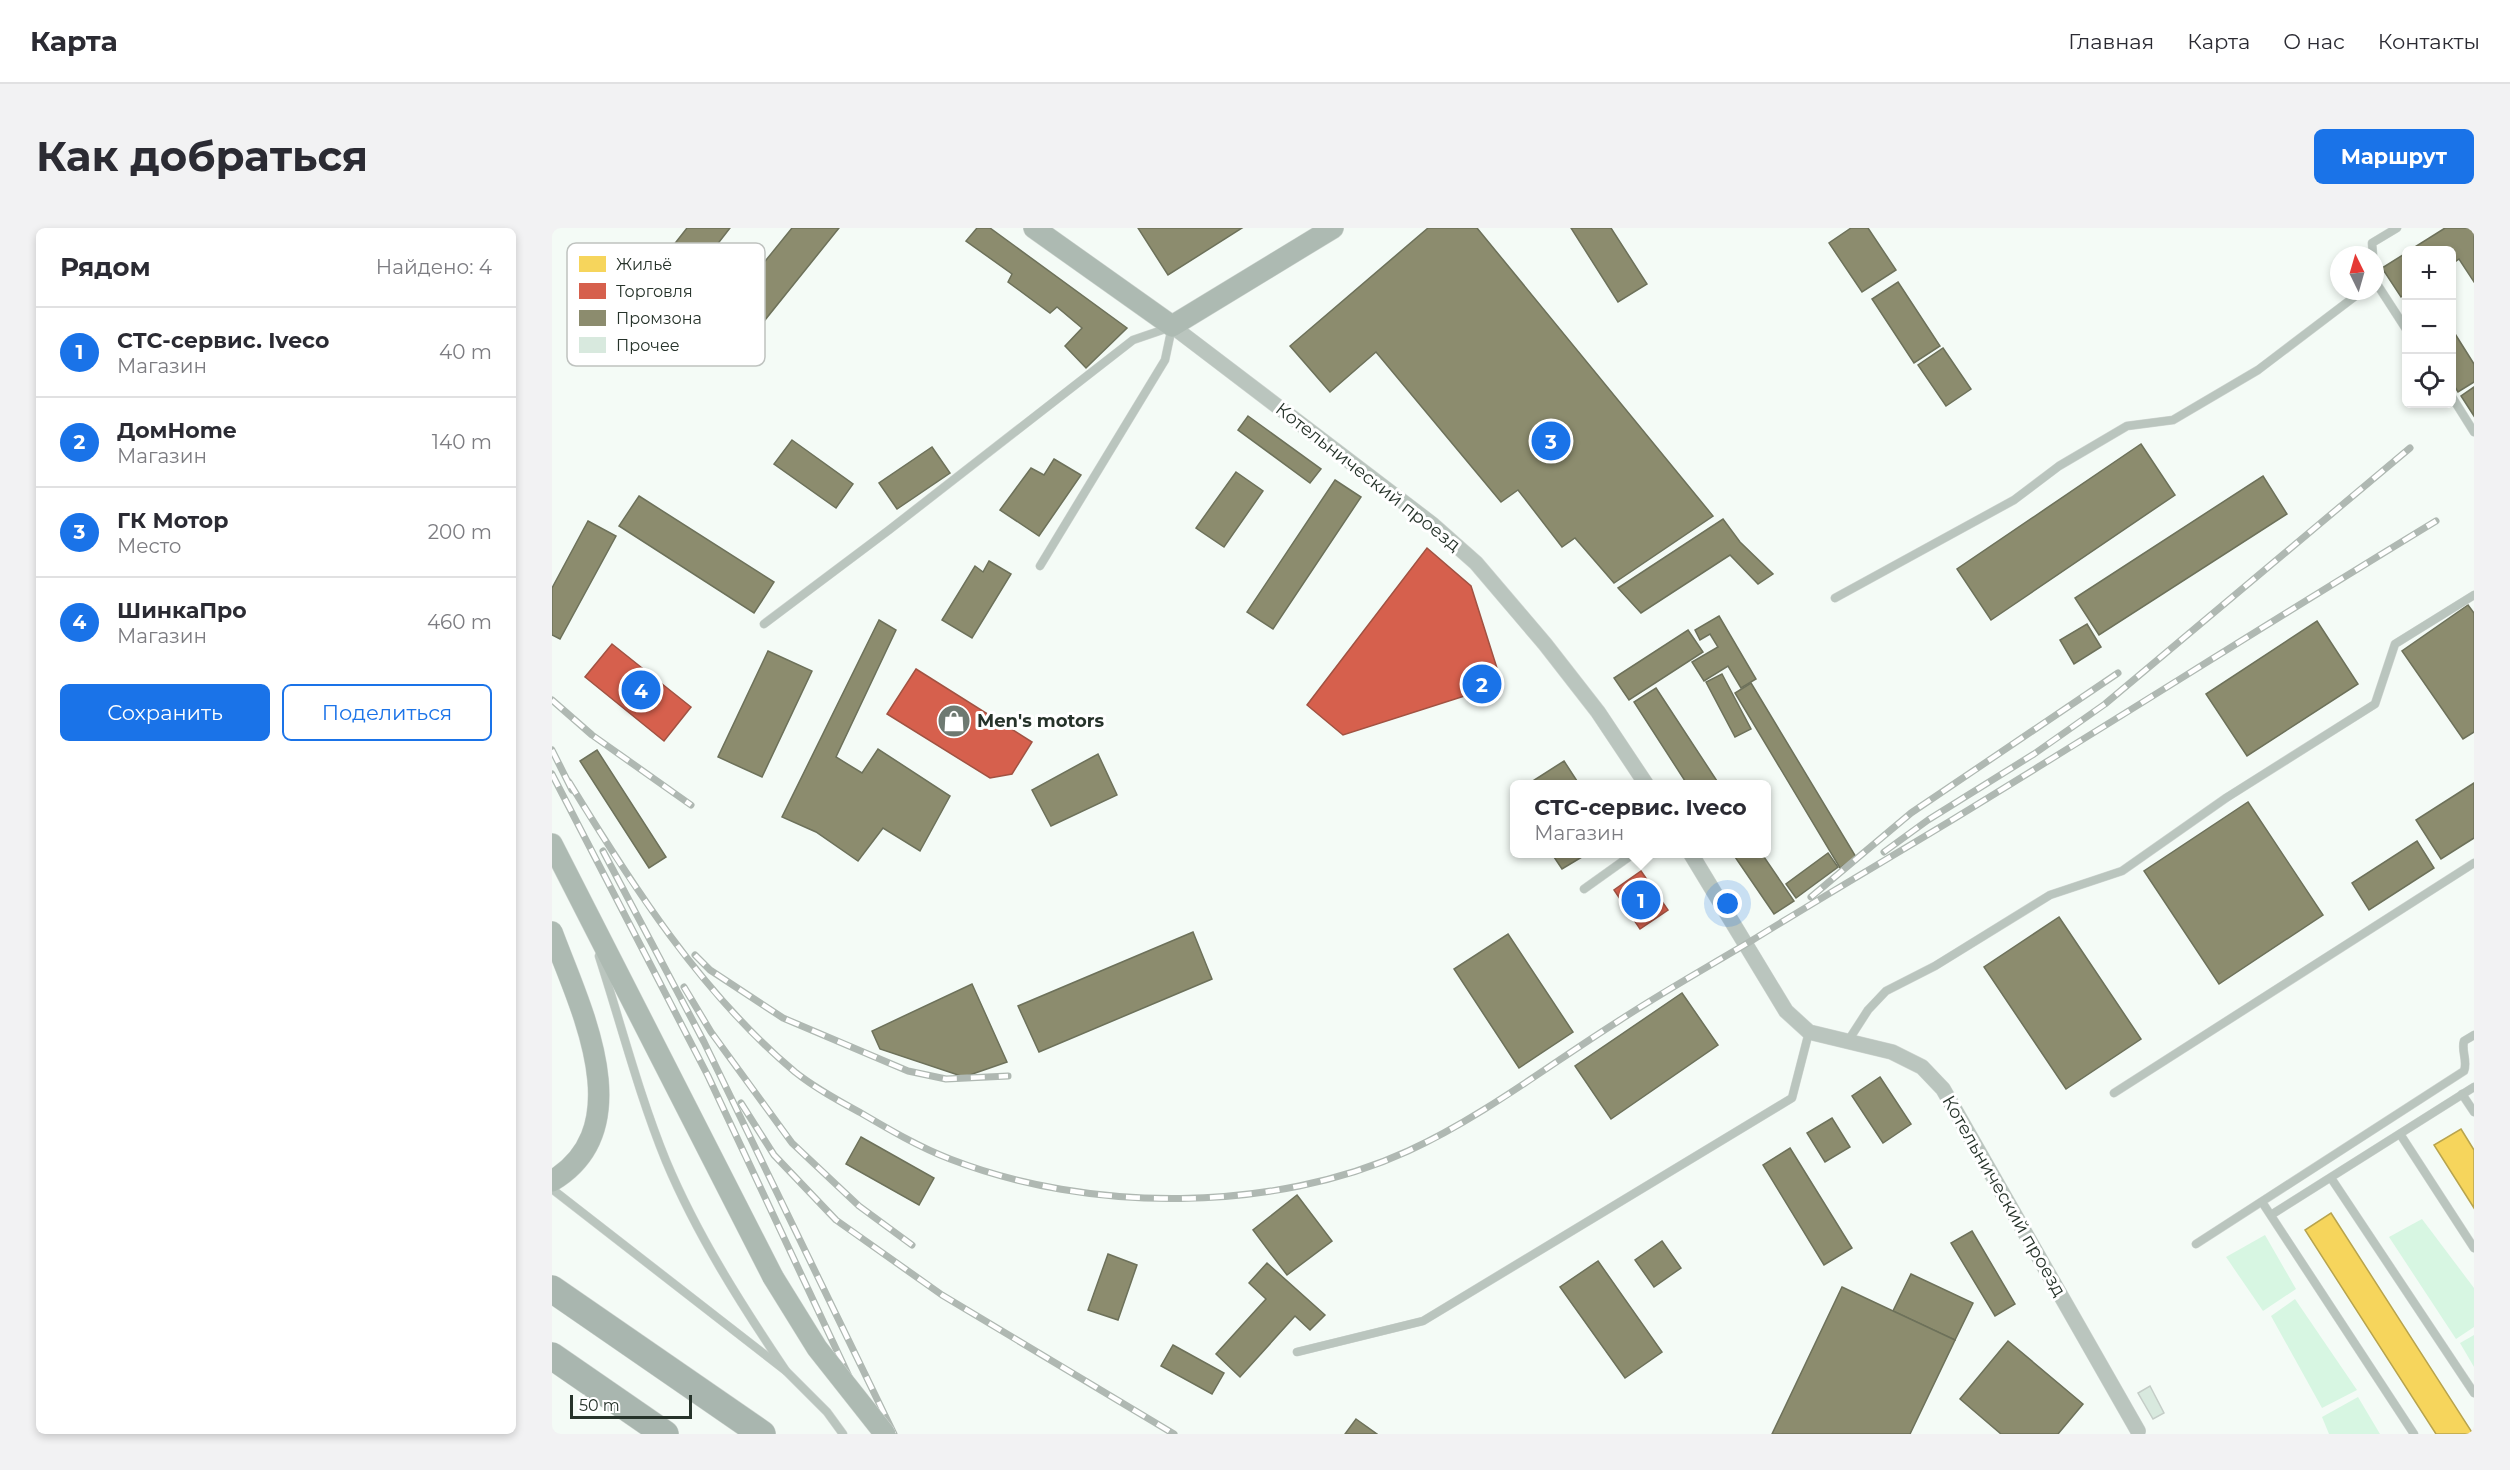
<!DOCTYPE html>
<html lang="ru">
<meta charset="utf-8">
<style>
:root{--surface:#fff;--page:#f2f2f3;--text:#2b2b33;--muted:#7c7c81;--line:#e1e1e2;--accent:#1a73e8}
body{margin:0;font-family:Montserrat,sans-serif;background:var(--page);color:var(--text)}
.controls{position:absolute;right:18px;top:18px;display:grid;overflow:hidden;border-radius:9px;box-shadow:0 3px 9px #0003}
.controls button{width:54px;height:54px;display:grid;place-items:center;padding:0;border:0;border-bottom:2px solid var(--line);background:var(--surface);color:var(--text);font:30px sans-serif}
.compass{position:absolute;left:1778px;top:18px;width:54px;height:54px;border-radius:50%;background:var(--surface);box-shadow:0 3px 9px #0003;rotate:355deg}
.scale{position:absolute;left:18px;bottom:15px;width:122px;box-sizing:border-box;padding-left:6px;border:3px solid #26332a;border-top:0;font-size:16px;line-height:21px;white-space:nowrap;color:#26332a;-webkit-text-stroke:4px #fff;paint-order:stroke}
.you{position:absolute;left:1176px;top:676px;width:21px;height:21px;margin:-15px;border:4px solid #fff;border-radius:50%;background:#1a73e8;box-shadow:0 0 0 9px #1a73e833}
.badge{display:grid;place-items:center;width:39px;height:39px;border-radius:50%;background:var(--accent);color:#fff;font-size:20px;font-weight:700}
.pin{position:absolute;translate:-50% -50%;border:3px solid #fff;box-shadow:0 2px 6px #0006}
.popup{position:absolute;left:958px;top:552px;width:261px;height:78px;box-sizing:border-box;display:grid;place-content:center;border-radius:9px;background:var(--surface);filter:drop-shadow(0 2px 4px #0005);font-size:20px;white-space:nowrap;color:var(--muted)}
.popup b{font-size:22px;color:var(--text)}
.popup::after{content:'';position:absolute;left:50%;top:100%;margin-left:-12px;border:12px solid transparent;border-top-color:var(--surface)}
.list{margin:0;padding:0;list-style:none}
h2{display:flex;justify-content:space-between;align-items:center;height:78px;margin:0;padding:0 24px;font-size:26px}
h2 small{font-size:20px;font-weight:400;color:var(--muted)}
.list li{display:grid;grid-template-columns:39px 1fr auto;gap:18px;align-items:center;box-sizing:border-box;height:90px;padding:0 24px;border-top:2px solid var(--line)}
.list b{display:block;font-size:22px;white-space:nowrap}
.list p{margin:0;font-size:20px;white-space:nowrap;color:var(--muted)}
.list em{font-size:20px;font-style:normal;color:var(--muted)}
.actions{display:flex;gap:12px;padding:18px 24px}
.actions a{flex:1;padding:14px 0;border:2px solid var(--accent);border-radius:9px;text-align:center;font-size:21px;color:var(--accent)}
.actions .main{background:var(--accent);color:#fff}
.icon{flex:none;width:33px;height:33px;fill:none;stroke:currentColor;stroke-width:2;stroke-linecap:round;stroke-linejoin:round}
.map{position:relative;flex:none;width:1922px;height:1206px;overflow:hidden;border-radius:9px}
header{display:flex;align-items:center;gap:36px;box-sizing:border-box;height:84px;padding:0 30px;background:var(--surface);border-bottom:2px solid var(--line)}
header strong{font-size:28px}
nav{display:flex;gap:33px;margin-inline-start:auto;font-size:21px}
.intro{display:flex;align-items:center;justify-content:space-between;box-sizing:border-box;height:144px;padding:0 36px}
h1{margin:0;font-size:42px}
.button{padding:15px 27px;border-radius:9px;background:var(--accent);color:#fff;font-size:21px;font-weight:700}
main{display:flex;gap:36px;padding:0 36px}
aside{flex:1;background:var(--surface);border-radius:9px;box-shadow:0 3px 9px #0003}
.map>svg:first-child{display:block}
.green{fill:#d7f6e2}
.homes{fill:#f6d55c;stroke:#b8a44d;stroke-width:1.5}
.shops{fill:#d6604d;stroke:#a15242;stroke-width:1.5}
.industry{fill:#8c8c6e;stroke:#6d715a;stroke-width:1.5}
.building{fill:#d8e9de;stroke:#c4cdc7;stroke-width:1.5}
.lines{fill:none;stroke-linecap:round;stroke-linejoin:round}
.lane-casing{stroke:#d0d6d2;stroke-width:9}
.street-casing{stroke:#d0d6d2;stroke-width:16}
.secondary-casing{stroke:#d0d6d2;stroke-width:22}
.highway-casing{stroke:#d0d6d2;stroke-width:28}
.lane{stroke:#bac5be;stroke-width:8}
.street{stroke:#bac5be;stroke-width:15}
.secondary{stroke:#adbab2;stroke-width:21}
.highway{stroke:#a9b6af;stroke-width:27}
.rail-casing{stroke:#afb8b2;stroke-width:7}
.rail{stroke:#fff;stroke-width:4.5;stroke-dasharray:14;stroke-linecap:butt}
.secondary-bridge-casing{stroke:#d0d6d2;stroke-width:22;stroke-linecap:butt}
.secondary-bridge{stroke:#adbab2;stroke-width:21}
.labels{text-anchor:middle;dominant-baseline:central;stroke-width:6;stroke-linejoin:round;paint-order:stroke}
.street-label{font-size:18px;fill:#26332a;stroke:#fff}
.poi-label{font-size:18px;font-weight:bold;fill:#26332a;stroke:#fff;text-anchor:start}
.key{fill:#fff;stroke:#bec2bf;stroke-width:1.5}
.key-label{font-size:16px;fill:#26332a}
</style>
<header>
<strong>Карта</strong>
<nav><a>Главная</a><a>Карта</a><a>О нас</a><a>Контакты</a></nav>
</header>
<div class="intro"><h1>Как добраться</h1><a class="button">Маршрут</a></div>
<main>
<aside>
<h2>Рядом<small>Найдено: 4</small></h2>
<ul class="list">
<li><span class="badge">1</span><div><b>СТС-сервис. Iveco</b><p>Магазин</p></div><em>40 m</em></li>
<li><span class="badge">2</span><div><b>ДомHome</b><p>Магазин</p></div><em>140 m</em></li>
<li><span class="badge">3</span><div><b>ГК Мотор</b><p>Место</p></div><em>200 m</em></li>
<li><span class="badge">4</span><div><b>ШинкаПро</b><p>Магазин</p></div><em>460 m</em></li>
</ul>
<div class="actions"><a class="main">Сохранить</a><a>Поделиться</a></div>
</aside>
<div class="map">
<svg width="1922" height="1206" viewBox="0 0 1922 1206">
<rect width="100%" height="100%" fill="#f4fbf6"/>
<g class="green">
<path d="M1870,991L1922,1060V1099L1904,1111L1837,1009Z"/>
<path d="M1713,1007L1744,1061L1711,1083L1674,1029Z"/>
<path d="M1743,1071L1805,1162L1770,1180L1719,1088Z"/>
<path d="M1922,1107V1139L1908,1115Z"/>
<path d="M1806,1169L1828,1206H1777L1770,1189Z"/>
</g>
<g class="homes">
<path d="M1909,901L1922,922V980L1882,917Z"/>
<path d="M1779,985L1921,1206H1884L1753,1002Z"/>
</g>
<g class="shops">
<path d="M875,320L919,358L950,456L791,507L755,477Z"/>
<path d="M60,416L139,479L112,513L33,449Z"/>
<path d="M364,441L480,514L460,546L438,550L335,486Z"/>
<path d="M1089,643L1116,682L1088,701L1062,662Z"/>
</g>
<g class="industry">
<path d="M135,0H178L115,81L88,60Z"/>
<path d="M240,0H287L201,107L172,84Z"/>
<path d="M425,0H438L575,100L534,140L513,118L530,100L505,79L498,85L456,54L460,46L414,13Z"/>
<path d="M586,0H690L616,47Z"/>
<path d="M876,0H925L1161,288L1062,355L1023,310L1010,319L966,262L949,274L824,124L778,164L738,118Z"/>
<path d="M1019,0H1059L1095,56L1066,74Z"/>
<path d="M1299,0H1316L1344,42L1310,64L1277,15Z"/>
<path d="M1893,0H1922V54L1907,31L1900,36V22H1858Z"/>
<path d="M1854,25V65L1849,69L1830,40Z"/>
<path d="M1346,54L1388,118L1362,135L1320,71Z"/>
<path d="M1900,101L1922,136V154L1906,164L1900,154Z"/>
<path d="M1391,120L1419,161L1394,178L1366,137Z"/>
<path d="M1922,159V188L1909,168Z"/>
<path d="M696,188L769,241L758,255L686,202Z"/>
<path d="M240,212L301,256L284,280L222,236Z"/>
<path d="M1589,216L1623,267L1439,392L1405,341Z"/>
<path d="M380,219L398,245L345,281L327,255Z"/>
<path d="M502,231L529,247L487,308L448,282L479,240L492,247Z"/>
<path d="M684,244L711,263L672,319L644,300Z"/>
<path d="M1711,248L1735,286L1547,407L1523,370Z"/>
<path d="M783,252L809,269L721,401L695,384Z"/>
<path d="M87,268L222,354L202,385L67,298Z"/>
<path d="M1171,291L1188,314L1221,346L1206,356L1178,327L1089,385L1066,360Z"/>
<path d="M36,293L64,308L8,411L0,407V360Z"/>
<path d="M437,333L459,346L420,410L390,392L423,338L431,344Z"/>
<path d="M1916,377L1922,385V504L1911,511L1850,423Z"/>
<path d="M1167,388L1204,451L1189,460L1176,438L1152,453L1140,434L1166,419L1158,406L1148,412L1143,402Z"/>
<path d="M327,392L344,402L284,529L310,545L326,521L398,568L368,623L331,600L306,633L264,604L230,589Z"/>
<path d="M1765,393L1806,456L1695,528L1654,466Z"/>
<path d="M1535,396L1549,419L1522,436L1508,412Z"/>
<path d="M1136,402L1151,424L1077,472L1062,450Z"/>
<path d="M216,423L260,443L210,549L166,529Z"/>
<path d="M1170,446L1199,501L1183,509L1154,454Z"/>
<path d="M1199,455L1304,629L1288,640L1183,465Z"/>
<path d="M1104,460L1165,553L1160,556H1135L1082,474Z"/>
<path d="M45,522L114,629L97,640L28,533Z"/>
<path d="M546,526L565,567L499,598L480,562Z"/>
<path d="M1012,533L1027,556H976Z"/>
<path d="M1922,555V610L1889,631L1864,592Z"/>
<path d="M1696,574L1771,687L1667,756L1592,643Z"/>
<path d="M1865,613L1882,640L1817,682L1800,655Z"/>
<path d="M1276,625L1286,639L1244,670L1234,656Z"/>
<path d="M1000,626H1035L1010,641Z"/>
<path d="M1181,626H1210L1242,673L1222,686Z"/>
<path d="M1507,689L1589,811L1514,861L1432,739Z"/>
<path d="M641,704L660,751L487,824L466,778Z"/>
<path d="M956,706L1021,804L967,840L902,741Z"/>
<path d="M420,756L455,834L412,849L328,821L320,803Z"/>
<path d="M1130,765L1166,817L1059,891L1023,838Z"/>
<path d="M1328,849L1359,896L1331,915L1300,868Z"/>
<path d="M1280,890L1298,919L1273,934L1255,905Z"/>
<path d="M309,909L382,950L367,977L294,936Z"/>
<path d="M1238,920L1300,1020L1272,1037L1211,937Z"/>
<path d="M745,967L780,1013L735,1047L701,1002Z"/>
<path d="M1420,1003L1463,1076L1443,1088L1399,1015Z"/>
<path d="M1110,1013L1129,1040L1102,1059L1083,1032Z"/>
<path d="M556,1026L585,1037L566,1092L536,1082Z"/>
<path d="M1046,1033L1110,1124L1073,1150L1008,1059Z"/>
<path d="M715,1035L773,1087L758,1102L743,1088L688,1149L664,1126L714,1071L697,1055Z"/>
<path d="M1359,1046L1421,1075L1403,1112L1341,1083Z"/>
<path d="M1290,1059L1403,1112L1358,1206H1220Z"/>
<path d="M1456,1113L1531,1176L1506,1206H1449L1408,1171Z"/>
<path d="M621,1117L672,1145L660,1166L609,1138Z"/>
<path d="M804,1191L825,1206H793Z"/>
</g>
<path class="building" d="M1598,1158L1612,1185L1601,1191L1586,1165Z"/>
<g class="lines">
<g class="lane-casing">
<g id="lane">
<path d="M1821,27L1820,15L1845,0"/>
<path d="M1823,53L1854,101"/>
<path d="M1900,169L1922,204"/>
<path d="M488,338L613,132L620,99"/>
<path d="M1283,370L1462,272L1507,238L1575,198L1621,192L1706,142L1810,63"/>
<path d="M212,396L337,302L581,112L616,100"/>
<path d="M1032,661L1081,626"/>
<path d="M47,728C69,796 87,867 114,933C145,1007 189,1076 234,1143"/>
<path d="M1296,813L1316,782L1334,763L1383,738L1498,667L1570,643L1674,570L1823,476L1843,416L1922,367"/>
<path d="M1562,865L1922,635"/>
<path d="M1910,866L1922,884"/>
<path d="M1848,906L1922,1020"/>
<path d="M1779,950L1922,1165"/>
<path d="M0,961L234,1143L275,1184L291,1206"/>
<path d="M1710,974L1862,1206"/>
<path d="M1719,987L1922,859"/>
<path d="M1644,1016L1912,843C1916,833 1909,823 1912,813L1922,807"/>
<path d="M745,1124L871,1093L1240,870L1257,804"/>
</g>
</g>
<g class="street-casing">
<g id="street">
<path d="M620,98L880,296L924,335L993,416L1046,484L1094,556"/>
<path d="M1139,626L1234,783L1257,804L1340,824L1370,839L1391,861L1586,1203"/>
</g>
</g>
<g class="secondary-casing">
<g id="secondary">
<path d="M482,0L620,98L781,0"/>
<path d="M0,616L221,1049"/>
<path d="M0,704C27,777 90,899 0,953"/>
</g>
</g>
<g class="highway-casing">
<g id="highway">
<path d="M0,1061L210,1206"/>
<path d="M0,1128L113,1206"/>
</g>
</g>
<use href="#lane" class="lane"/>
<use href="#street" class="street"/>
<use href="#secondary" class="secondary"/>
<use href="#highway" class="highway"/>
<g class="rail-casing">
<g id="rail">
<path d="M0,472L40,507L139,577"/>
<path d="M0,522L20,562"/>
<path d="M0,546L156,848L324,1206"/>
<path d="M17,554C80,657 149,765 243,844C263,860 287,873 309,885C338,902 367,919 398,931C537,985 721,985 856,923C930,889 997,837 1065,794C1109,765 1154,740 1199,713C1262,674 1327,636 1390,598C1556,497 1719,393 1884,293"/>
<path d="M51,623L152,814L342,1206"/>
<path d="M1332,624L1376,592L1482,526L1553,476L1858,220"/>
<path d="M1259,669L1359,585L1566,445"/>
<path d="M143,727L158,742L231,790L356,843L394,851L456,848"/>
<path d="M132,759L159,804L240,915L307,978L360,1017"/>
<path d="M189,875L222,927L284,992L390,1067L622,1206"/>
</g>
</g>
<use href="#rail" class="rail"/>
<g class="secondary-bridge-casing">
<path id="secondary-bridge" d="M221,1049L265,1120L333,1206"/>
</g>
<use href="#secondary-bridge" class="secondary-bridge"/>
</g>
<defs>
<g id="shop-disc" transform="scale(1.725)"><circle r="9.5" fill="#6e7971" stroke="#fff"/><path d="M-5-2.5h2.3a2.7 3.5 0 0 1 5.4 0H5L5.5 6h-11ZM-1.5-2.5h3a1.5 2.3 0 0 0-3 0Z" fill="#fff"/></g>
</defs>
<g fill-rule="evenodd">
<use href="#shop-disc" x="402" y="493"/>
</g>
<g class="labels">
<g class="street-label">
<text transform="translate(816 249) rotate(38)">Котельнический проезд</text>
<text transform="translate(1452 968) rotate(60)">Котельнический проезд</text>
</g>
<g class="poi-label">
<text x="425" y="493">Men's motors</text>
</g>
</g>
<rect x="15" y="15" width="198" height="123" rx="9" class="key"/>
<rect x="27" y="28" width="27" height="16" fill="#f6d55c"/>
<rect x="27" y="55" width="27" height="16" fill="#d6604d"/>
<rect x="27" y="82" width="27" height="16" fill="#8c8c6e"/>
<rect x="27" y="109" width="27" height="16" fill="#d8e9de"/>
<g class="key-label">
<text x="64" y="42">Жильё</text>
<text x="64" y="69">Торговля</text>
<text x="64" y="96">Промзона</text>
<text x="64" y="123">Прочее</text>
</g>
</svg>
<div class="controls">
<button>+</button>
<button>−</button>
<button><svg class="icon" aria-label="locate" viewBox="0 0 24 24"><circle cx="12" cy="12" r="6"/><path d="M12 2v4M12 18v4M2 12h4M18 12h4"/></svg></button>
</div>
<svg class="compass" viewBox="-18 -18 36 36"><path d="M0-13l5 13h-10z" fill="#e53935"/><path d="M0 13l5-13h-10z" fill="#7c7c81"/></svg>
<div class="scale">50 m</div>
<div class="you"></div>
<div class="pin badge" style="left:1089px;top:672px">1</div>
<div class="popup"><b>СТС-сервис. Iveco</b>Магазин</div>
<div class="pin badge" style="left:930px;top:456px">2</div>
<div class="pin badge" style="left:999px;top:213px">3</div>
<div class="pin badge" style="left:89px;top:462px">4</div>
</div>
</main>
